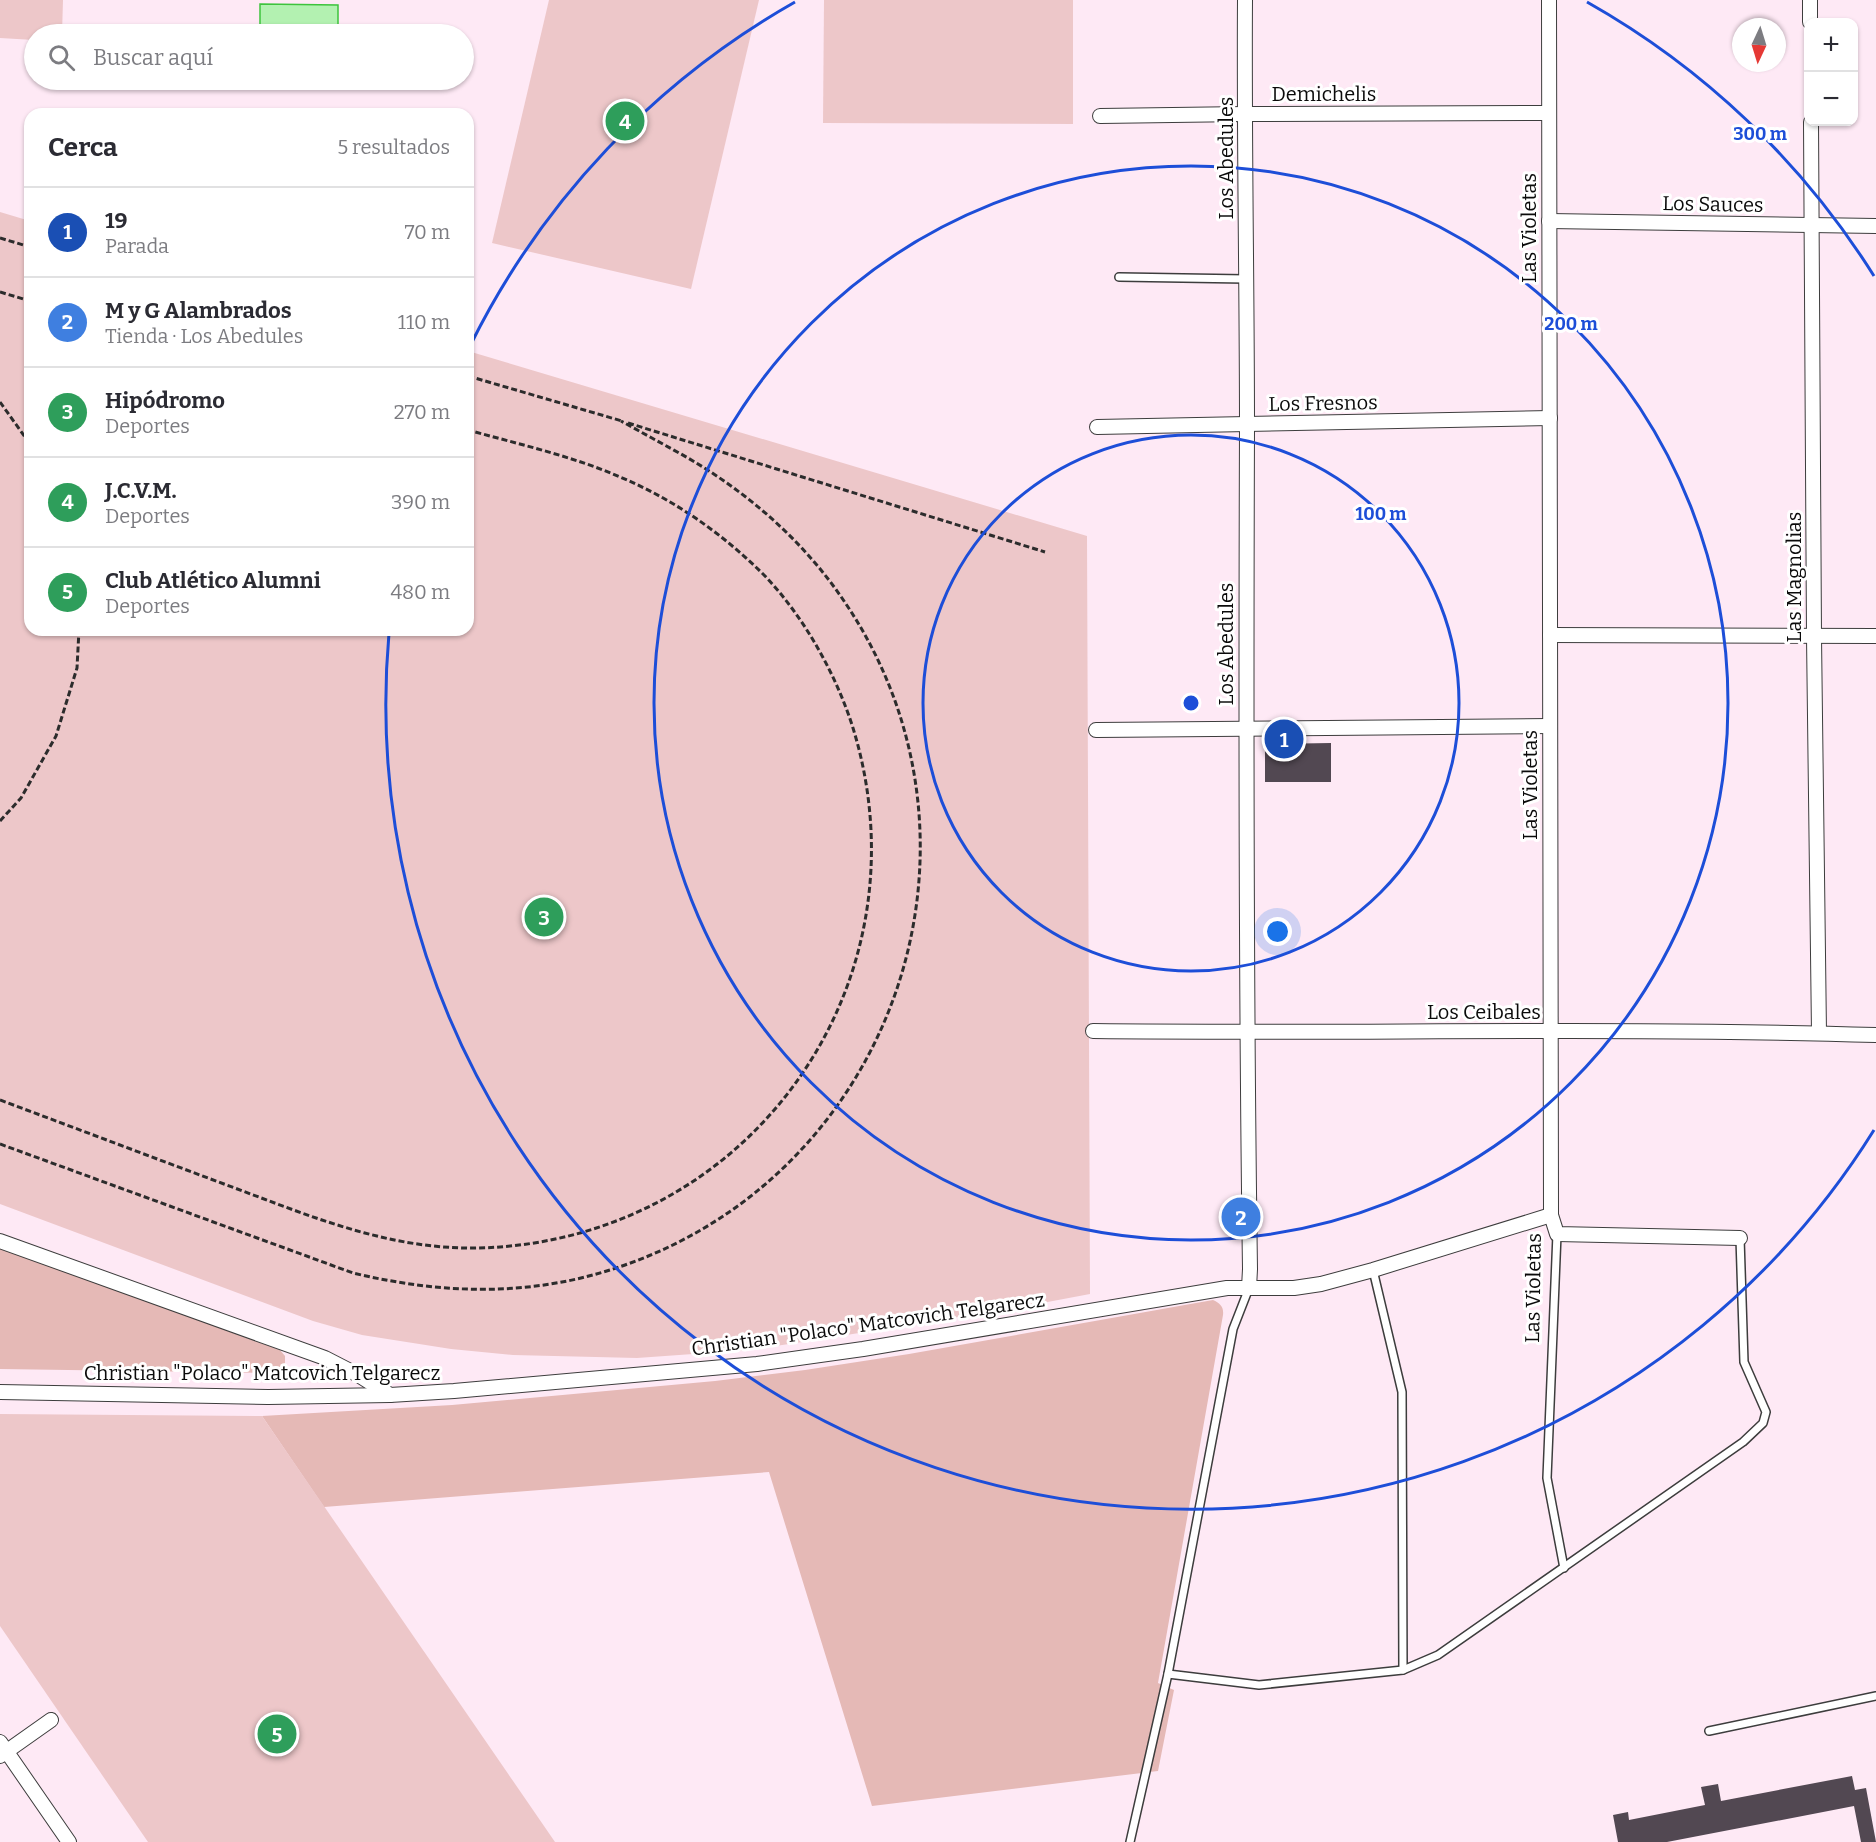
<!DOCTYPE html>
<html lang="es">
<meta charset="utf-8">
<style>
:root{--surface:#fff;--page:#f2f2f3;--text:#2b2b33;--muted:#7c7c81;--line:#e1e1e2;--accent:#7c3aed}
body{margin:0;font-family:Bitter,serif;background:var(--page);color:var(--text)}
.controls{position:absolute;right:18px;top:18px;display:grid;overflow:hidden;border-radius:12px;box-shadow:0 2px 4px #0004}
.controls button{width:54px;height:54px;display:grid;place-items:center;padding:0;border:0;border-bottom:2px solid var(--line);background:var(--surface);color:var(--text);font:30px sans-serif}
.compass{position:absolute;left:1732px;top:18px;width:54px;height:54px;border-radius:50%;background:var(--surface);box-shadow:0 2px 4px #0004;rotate:184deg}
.you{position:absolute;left:1278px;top:932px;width:21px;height:21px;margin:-15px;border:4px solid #fff;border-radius:50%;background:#1a73e8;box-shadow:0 0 0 9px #1a73e833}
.badge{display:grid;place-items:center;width:39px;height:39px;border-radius:50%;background:var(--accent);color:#fff;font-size:20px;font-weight:700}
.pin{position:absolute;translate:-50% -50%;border:3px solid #fff;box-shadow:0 2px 6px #0006}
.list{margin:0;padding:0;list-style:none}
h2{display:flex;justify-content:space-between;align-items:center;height:78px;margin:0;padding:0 24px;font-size:26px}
h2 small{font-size:20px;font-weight:400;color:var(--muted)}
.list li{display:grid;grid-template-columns:39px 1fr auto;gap:18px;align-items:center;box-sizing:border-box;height:90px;padding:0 24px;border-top:2px solid var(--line)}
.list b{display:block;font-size:22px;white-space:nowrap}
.list p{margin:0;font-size:20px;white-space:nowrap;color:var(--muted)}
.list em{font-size:20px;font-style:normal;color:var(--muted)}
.icon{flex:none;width:33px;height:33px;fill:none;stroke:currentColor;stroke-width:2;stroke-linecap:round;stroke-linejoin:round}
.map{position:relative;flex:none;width:1876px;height:1842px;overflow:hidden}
.search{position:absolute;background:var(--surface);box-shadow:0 2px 4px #0004;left:24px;top:24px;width:450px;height:66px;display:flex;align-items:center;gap:15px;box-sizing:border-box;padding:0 21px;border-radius:33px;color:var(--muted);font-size:22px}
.panel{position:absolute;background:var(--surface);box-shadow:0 2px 4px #0004;left:24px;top:108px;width:450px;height:528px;border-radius:18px}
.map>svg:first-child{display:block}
.green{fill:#e5b9b6}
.pitch{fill:#edc7c9}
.water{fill:#b3f1b1;stroke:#3ec33d;stroke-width:1.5}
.building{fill:#524852}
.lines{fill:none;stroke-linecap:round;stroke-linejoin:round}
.lane-casing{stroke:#3d3d3d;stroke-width:10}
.street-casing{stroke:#3d3d3d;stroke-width:16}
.path{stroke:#2c2c2c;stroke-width:3;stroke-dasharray:6 3;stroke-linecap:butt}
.lane{stroke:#fff;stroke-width:7}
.street{stroke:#fff;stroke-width:14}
.ring{fill:none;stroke:#1d4ed8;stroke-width:3}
.labels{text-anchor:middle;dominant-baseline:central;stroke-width:6;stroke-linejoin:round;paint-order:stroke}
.street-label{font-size:20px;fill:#0a0a0a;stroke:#fff}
.centre{fill:#1d4ed8;stroke:#fff;stroke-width:3}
.ring-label{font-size:18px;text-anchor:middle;font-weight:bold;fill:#1d4ed8;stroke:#fff;stroke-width:6;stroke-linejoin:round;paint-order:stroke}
</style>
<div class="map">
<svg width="1876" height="1842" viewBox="0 0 1876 1842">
<rect width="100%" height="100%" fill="#fee9f5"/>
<g class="green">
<path d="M0,1247L280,1350L285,1356V1364L280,1371L275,1373L0,1369Z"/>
<path d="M1213,1300C1220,1303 1224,1307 1223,1315L1158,1683L1174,1690L1158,1771L872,1806L769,1472L324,1507L262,1416L452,1405L715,1381L805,1370L909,1354Z"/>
</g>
<g class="pitch">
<path d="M0,0H63L62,34H34V40L0,38Z"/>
<path d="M549,0H759L691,289L492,243Z"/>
<path d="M824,0H1073V124L823,123Z"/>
<path d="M0,212L30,221V630H468V351L1087,536L1090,1294L1021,1307L809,1341L749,1350L637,1358L513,1355L451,1349L362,1335L313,1321L0,1204Z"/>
<path d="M0,1414L262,1416L555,1842H148L0,1626Z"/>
</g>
<path class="water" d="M260,4L338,5V34H260Z"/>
<g class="building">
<path d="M1331,743V782H1265V750L1271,744Z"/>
<path d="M1852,1776L1855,1790L1866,1788L1876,1842H1861L1854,1806L1667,1842H1618L1613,1815L1628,1812L1629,1820L1705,1805L1701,1787L1718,1784L1721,1801Z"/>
</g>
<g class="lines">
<g class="lane-casing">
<g id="lane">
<path d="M1119,277L1246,279"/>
<path d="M1557,1234L1547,1478L1564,1568"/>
<path d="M1373,1270L1402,1392L1403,1670"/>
<path d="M1168,1674L1259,1685L1403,1670L1438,1655L1743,1442L1763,1423L1766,1412L1744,1362L1740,1238"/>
<path d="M1709,1731L1876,1696"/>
<path d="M1130,1842L1168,1674L1233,1329L1249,1288"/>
</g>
</g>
<g class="street-casing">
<g id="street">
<path d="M1245,0C1244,142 1247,285 1247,427C1246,708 1246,989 1250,1269L1249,1288"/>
<path d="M1549,0L1551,1215L1557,1234L1740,1238"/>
<path d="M1810,0V22"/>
<path d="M1100,116L1245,114L1548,113"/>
<path d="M1811,122L1814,637L1819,1033"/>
<path d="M1549,221L1876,226"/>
<path d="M1097,427L1550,418"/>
<path d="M1550,635L1876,636"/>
<path d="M1096,730L1550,726"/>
<path d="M1093,1031C1354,1034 1615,1027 1876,1035"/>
<path d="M0,1241L325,1358L360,1376L390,1395"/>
<path d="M0,1392L268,1397L390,1395L454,1391L757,1364L863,1349L1227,1288H1294L1321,1284L1373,1270L1551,1215"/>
<path d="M0,1742L69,1842"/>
<path d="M0,1756L51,1720"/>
</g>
</g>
<g class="path">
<path d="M0,238L30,247"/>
<path d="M0,292L30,301"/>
<path d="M468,376L622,421"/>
<path d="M0,402L30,444"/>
<path d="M628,423L1045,552"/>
<path d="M0,821L21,798L56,736L77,668L79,630"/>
<path d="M0,1100C75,1128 149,1156 224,1184C308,1215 387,1250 479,1248C748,1241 932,985 853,728C836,674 804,617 765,576C723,534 675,500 620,477C572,456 518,444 468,430"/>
<path d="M0,1144L353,1273C445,1295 535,1297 625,1265C897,1169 1007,840 844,601C803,540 745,490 681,454C661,443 641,432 621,421"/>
</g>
<use href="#lane" class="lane"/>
<use href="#street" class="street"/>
</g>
<g class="ring">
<circle cx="1191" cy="703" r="268"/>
<circle cx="1191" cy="703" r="537"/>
<path d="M1874 1130A805 805 0 0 1 389 633M471 344A805 805 0 0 1 795 2M1587 2A805 805 0 0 1 1874 276"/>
</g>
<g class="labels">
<g class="street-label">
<text x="1324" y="94">Demichelis</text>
<text transform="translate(1226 158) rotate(-90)">Los Abedules</text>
<text transform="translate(1713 204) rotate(1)">Los Sauces</text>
<text transform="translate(1529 228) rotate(-90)">Las Violetas</text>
<text transform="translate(1323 403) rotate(-1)">Los Fresnos</text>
<text transform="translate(1794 577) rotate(-90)">Las Magnolias</text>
<text transform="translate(1226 644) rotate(-90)">Los Abedules</text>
<text transform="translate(1530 785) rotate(-90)">Las Violetas</text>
<text x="1484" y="1012">Los Ceibales</text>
<text transform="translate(1533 1288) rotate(-89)">Las Violetas</text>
<text transform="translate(868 1324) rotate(-8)">Christian "Polaco" Matcovich Telgarecz</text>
<text x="262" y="1373">Christian "Polaco" Matcovich Telgarecz</text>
</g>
</g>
<circle cx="1191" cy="703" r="9" class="centre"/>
<g class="ring-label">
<text x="1760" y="140">300 m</text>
<text x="1571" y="330">200 m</text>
<text x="1381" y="520">100 m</text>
</g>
</svg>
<div class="controls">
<button>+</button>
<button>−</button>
</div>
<svg class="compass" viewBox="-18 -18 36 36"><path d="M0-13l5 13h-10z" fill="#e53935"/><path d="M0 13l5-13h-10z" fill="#7c7c81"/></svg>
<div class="you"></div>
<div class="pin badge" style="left:1284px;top:739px;background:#1a4fb4">1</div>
<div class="pin badge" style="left:1241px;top:1217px;background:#3f7fe0">2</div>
<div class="pin badge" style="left:544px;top:917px;background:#2e9e5b">3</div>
<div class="pin badge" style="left:625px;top:121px;background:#2e9e5b">4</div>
<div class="pin badge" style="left:277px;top:1734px;background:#2e9e5b">5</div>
<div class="search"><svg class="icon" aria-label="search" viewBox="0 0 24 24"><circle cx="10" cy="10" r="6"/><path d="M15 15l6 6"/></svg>Buscar aquí</div>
<section class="panel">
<h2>Cerca<small>5 resultados</small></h2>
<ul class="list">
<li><span class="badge" style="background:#1a4fb4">1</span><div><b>19</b><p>Parada</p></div><em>70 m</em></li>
<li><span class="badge" style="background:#3f7fe0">2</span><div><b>M y G Alambrados</b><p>Tienda · Los Abedules</p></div><em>110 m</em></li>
<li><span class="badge" style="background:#2e9e5b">3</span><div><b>Hipódromo</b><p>Deportes</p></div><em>270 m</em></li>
<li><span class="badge" style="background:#2e9e5b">4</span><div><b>J.C.V.M.</b><p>Deportes</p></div><em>390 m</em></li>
<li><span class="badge" style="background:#2e9e5b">5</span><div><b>Club Atlético Alumni</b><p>Deportes</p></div><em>480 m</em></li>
</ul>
</section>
</div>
